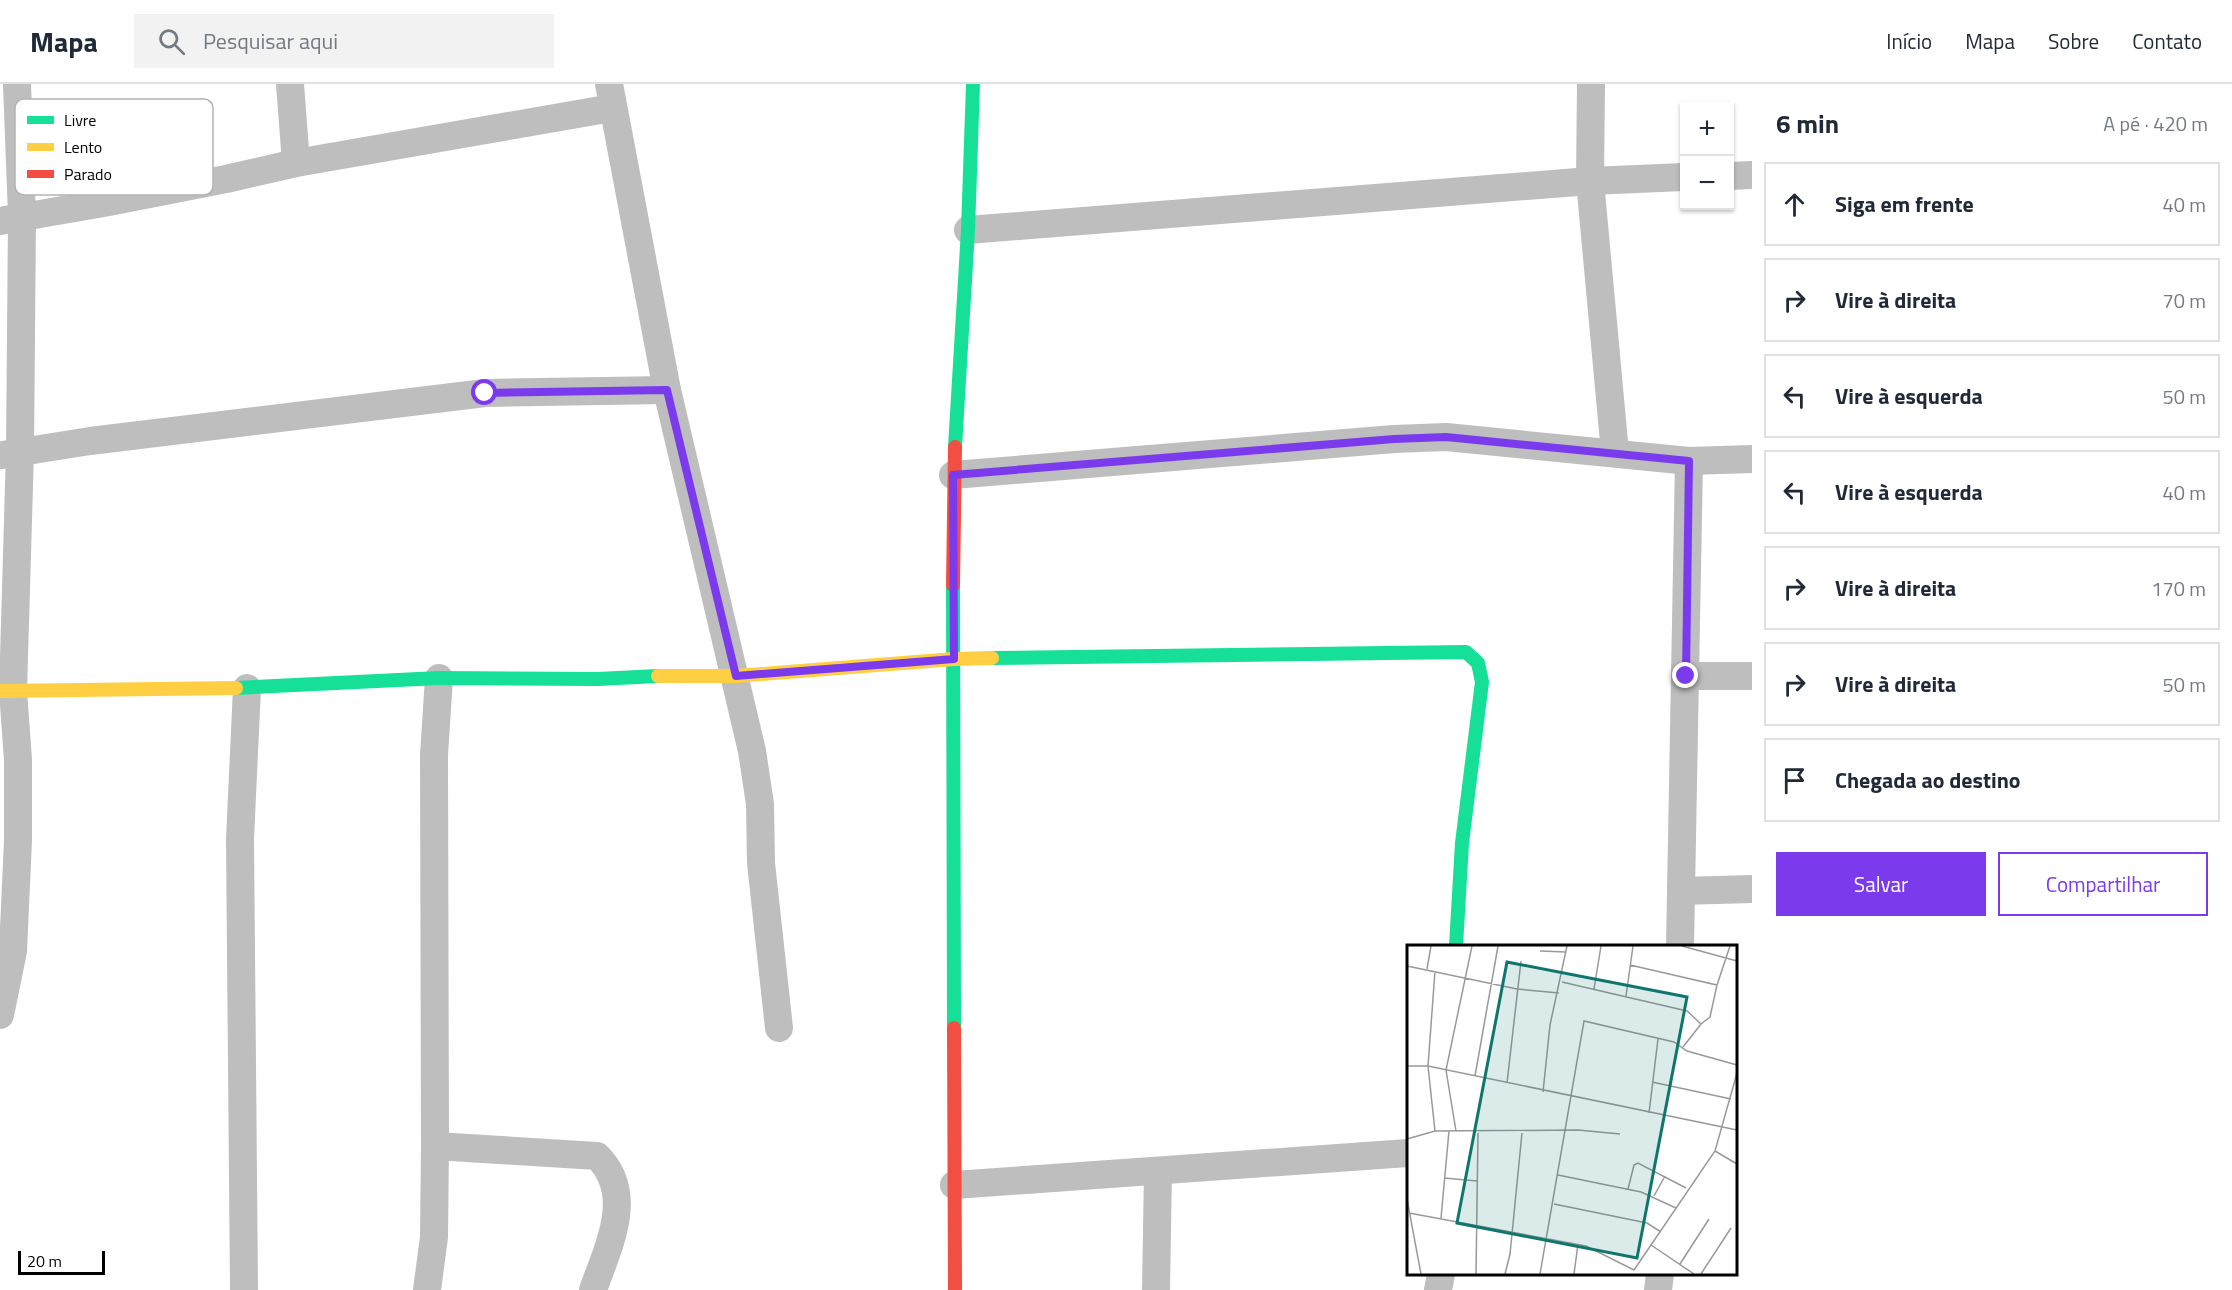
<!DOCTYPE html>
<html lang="pt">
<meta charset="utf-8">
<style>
:root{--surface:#fff;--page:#f2f2f3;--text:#1f2937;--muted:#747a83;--line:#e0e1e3;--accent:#7c3aed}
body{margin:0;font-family:"Titillium Web",sans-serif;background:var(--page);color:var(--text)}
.controls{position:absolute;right:18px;top:18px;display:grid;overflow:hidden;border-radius:0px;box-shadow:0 2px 4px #0004}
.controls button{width:54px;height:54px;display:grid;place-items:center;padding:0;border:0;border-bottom:2px solid var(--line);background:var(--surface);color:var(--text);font:30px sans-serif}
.scale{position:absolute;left:18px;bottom:15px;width:87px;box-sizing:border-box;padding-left:6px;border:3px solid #000;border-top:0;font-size:16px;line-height:21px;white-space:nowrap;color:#000;-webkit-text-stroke:4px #fff;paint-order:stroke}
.stop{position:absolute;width:18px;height:18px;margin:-14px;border:4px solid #7c3aed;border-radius:50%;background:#fff}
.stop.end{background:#7c3aed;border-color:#fff;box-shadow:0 2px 6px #0008}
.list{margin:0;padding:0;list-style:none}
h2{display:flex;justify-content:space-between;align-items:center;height:78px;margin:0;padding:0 24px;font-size:26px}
h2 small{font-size:20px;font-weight:400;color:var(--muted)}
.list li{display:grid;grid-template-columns:39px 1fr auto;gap:18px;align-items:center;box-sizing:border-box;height:84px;margin:0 12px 12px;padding:0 12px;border:2px solid var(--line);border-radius:0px}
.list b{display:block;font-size:22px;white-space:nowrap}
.list em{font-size:20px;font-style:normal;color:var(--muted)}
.actions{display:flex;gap:12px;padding:18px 24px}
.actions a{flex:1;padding:14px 0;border:2px solid var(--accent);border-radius:0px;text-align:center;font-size:21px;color:var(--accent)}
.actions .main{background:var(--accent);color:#fff}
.icon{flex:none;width:33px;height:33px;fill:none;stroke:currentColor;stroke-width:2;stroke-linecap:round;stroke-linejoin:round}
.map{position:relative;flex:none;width:1752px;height:1206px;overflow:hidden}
header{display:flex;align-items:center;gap:36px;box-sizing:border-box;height:84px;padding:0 30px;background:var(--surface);border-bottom:2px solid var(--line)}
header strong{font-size:28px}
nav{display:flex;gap:33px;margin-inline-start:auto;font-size:21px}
.search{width:420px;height:54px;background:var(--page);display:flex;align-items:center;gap:15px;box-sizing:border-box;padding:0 21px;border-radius:0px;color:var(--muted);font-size:22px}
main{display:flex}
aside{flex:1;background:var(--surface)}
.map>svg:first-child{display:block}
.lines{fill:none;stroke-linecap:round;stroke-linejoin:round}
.street{stroke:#bebebe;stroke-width:28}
.fast{stroke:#16e098;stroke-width:14}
.slow{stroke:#ffcf43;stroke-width:14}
.jam{stroke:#f24e42;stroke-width:14}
.route{stroke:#7c3aed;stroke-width:8}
.inset-road{fill:none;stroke:#999;stroke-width:1.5}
.view{fill:#0f766e;fill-opacity:0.15;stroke:#0f766e;stroke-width:3}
.inset-edge{fill:none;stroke:#000;stroke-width:3}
.key{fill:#fff;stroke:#b2b2b2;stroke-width:1.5}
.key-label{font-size:16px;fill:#000}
</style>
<header>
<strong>Mapa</strong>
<div class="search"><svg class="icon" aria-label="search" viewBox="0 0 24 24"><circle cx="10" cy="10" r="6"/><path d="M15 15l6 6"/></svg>Pesquisar aqui</div>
<nav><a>Início</a><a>Mapa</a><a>Sobre</a><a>Contato</a></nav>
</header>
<main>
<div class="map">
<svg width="1752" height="1206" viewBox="0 0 1752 1206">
<rect width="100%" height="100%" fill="#fff"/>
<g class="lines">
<g class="street">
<path d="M290,0L296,79"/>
<path d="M609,0L667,306L752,667L760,720L761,779L779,944"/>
<path d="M1591,0L1590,97L1615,369"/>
<path d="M1730,92L1752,91"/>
<path d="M0,137L109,118L226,95L296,79L612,24"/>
<path d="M968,146L1590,97L1684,93"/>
<path d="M2,371L90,357L485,309L667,306"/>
<path d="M953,391L1394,355L1446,353L1689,377L1752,375"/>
<path d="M1686,592H1752"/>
<path d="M1681,807L1752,805"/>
<path d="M1680,862L1689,377"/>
<path d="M0,931L13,867L18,756V676L13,607L20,368L22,132L17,0"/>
<path d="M435,1062L597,1072C636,1110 608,1163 593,1206"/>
<path d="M954,1101L1408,1069"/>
<path d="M244,1206L240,755L247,604"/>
<path d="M427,1206L434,1153L435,1062L434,671L439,594"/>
<path d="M1156,1206L1158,1087"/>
<path d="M1438,1206L1441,1190"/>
<path d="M1658,1206L1660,1190"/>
</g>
<g class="fast">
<path d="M955,363L968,146L973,0"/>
<path d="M953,501L954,944"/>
<path d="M992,574L1466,568L1478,579L1482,598L1462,759L1456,862"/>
<path d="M236,604L439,594L598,595L658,592"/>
</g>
<g class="slow">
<path d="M658,592H736L954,575L992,574"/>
<path d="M0,607L236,604"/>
</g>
<g class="jam">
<path d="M953,501L955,363"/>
<path d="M954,944L955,1206"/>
</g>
</g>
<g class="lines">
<path class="route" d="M485,309L667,306L736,592L954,575L953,391L1394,355L1446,353L1689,377L1686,592"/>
</g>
<g transform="translate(1407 861)">
<rect width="330" height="330" fill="#fff"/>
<path class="inset-road" d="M275,1L330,16M133,6L159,7M223,20L310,40L323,1M0,21L110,44L152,48M20,24L24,1M28,26L21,121L28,186M155,37L280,66L294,79L276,102M187,44L194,1M219,51L226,1M294,79L303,72L310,40M0,121H21L330,185M68,131L91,1M245,137L324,154M100,138L114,16M136,147L143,80L160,1M242,168L251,94M49,186L39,125L65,1M0,194L28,186L171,185L213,189M308,206L330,219M151,230L234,247L269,263M37,233L70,236M221,244L227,220L231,218L279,243M247,251L258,231M0,254L14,329M147,259L240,278L254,287M2,268L179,301L227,325L308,206L330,128M34,273L42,186M244,300L287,329M273,319L302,274M69,329L71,188M98,329L103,309L115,188M133,329L177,76L267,97L280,106L330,120M167,329L171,299M294,329L324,283"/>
<path class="view" d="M100,17L280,52L230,313L50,278Z"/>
<rect width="330" height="330" class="inset-edge"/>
</g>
<rect x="15" y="15" width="198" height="96" rx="9" class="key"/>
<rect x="27" y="32" width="27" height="8" fill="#16e098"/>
<rect x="27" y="59" width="27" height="8" fill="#ffcf43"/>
<rect x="27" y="86" width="27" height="8" fill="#f24e42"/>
<g class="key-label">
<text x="64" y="42">Livre</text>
<text x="64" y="69">Lento</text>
<text x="64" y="96">Parado</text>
</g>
</svg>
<div class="controls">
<button>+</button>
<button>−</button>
</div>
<div class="scale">20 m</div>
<div class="stop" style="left:485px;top:309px"></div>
<div class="stop end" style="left:1686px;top:592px"></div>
</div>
<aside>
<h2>6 min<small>A pé · 420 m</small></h2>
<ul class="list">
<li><svg class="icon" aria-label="ahead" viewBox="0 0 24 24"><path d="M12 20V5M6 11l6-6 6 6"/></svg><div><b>Siga em frente</b></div><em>40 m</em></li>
<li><svg class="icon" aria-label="right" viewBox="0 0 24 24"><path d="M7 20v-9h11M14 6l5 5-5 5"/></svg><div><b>Vire à direita</b></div><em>70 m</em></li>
<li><svg class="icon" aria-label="left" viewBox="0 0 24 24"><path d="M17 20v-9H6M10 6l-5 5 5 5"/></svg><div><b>Vire à esquerda</b></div><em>50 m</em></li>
<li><svg class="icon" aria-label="left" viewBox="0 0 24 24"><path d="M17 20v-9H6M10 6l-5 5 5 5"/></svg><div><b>Vire à esquerda</b></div><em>40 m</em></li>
<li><svg class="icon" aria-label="right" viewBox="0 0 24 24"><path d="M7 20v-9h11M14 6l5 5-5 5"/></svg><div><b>Vire à direita</b></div><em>170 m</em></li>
<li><svg class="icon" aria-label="right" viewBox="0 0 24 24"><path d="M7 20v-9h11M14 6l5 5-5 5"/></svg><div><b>Vire à direita</b></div><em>50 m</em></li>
<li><svg class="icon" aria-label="arrive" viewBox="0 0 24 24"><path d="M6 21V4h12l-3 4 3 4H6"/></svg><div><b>Chegada ao destino</b></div></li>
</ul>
<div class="actions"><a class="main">Salvar</a><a>Compartilhar</a></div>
</aside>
</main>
